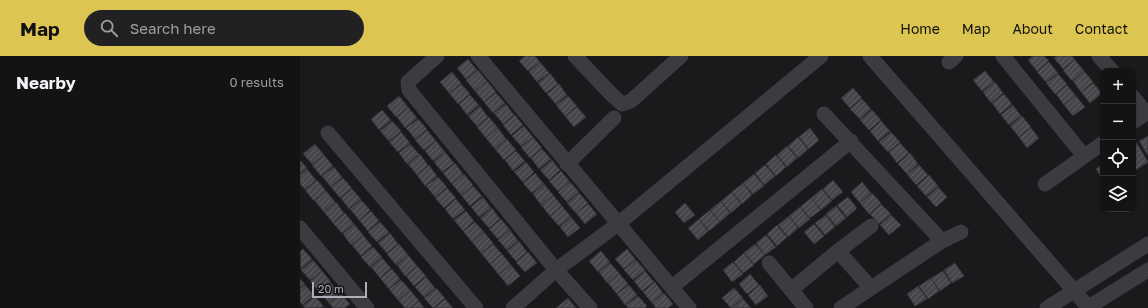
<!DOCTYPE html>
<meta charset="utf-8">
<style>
:root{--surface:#141314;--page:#212022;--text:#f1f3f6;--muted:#9d9ea0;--line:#333234;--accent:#dcc550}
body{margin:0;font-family:"Golos Text",sans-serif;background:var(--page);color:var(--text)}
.controls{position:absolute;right:12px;top:12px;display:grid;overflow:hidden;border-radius:8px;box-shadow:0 1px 3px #0004}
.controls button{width:36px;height:36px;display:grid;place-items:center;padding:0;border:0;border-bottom:1px solid var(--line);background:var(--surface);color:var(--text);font:20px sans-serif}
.scale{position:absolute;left:12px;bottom:10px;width:55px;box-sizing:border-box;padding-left:4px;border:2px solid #adafb9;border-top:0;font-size:11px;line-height:14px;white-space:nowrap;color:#adafb9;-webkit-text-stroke:3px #151416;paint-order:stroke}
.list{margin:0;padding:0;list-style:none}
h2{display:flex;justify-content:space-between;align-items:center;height:52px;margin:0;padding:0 16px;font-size:17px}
h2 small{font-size:13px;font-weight:400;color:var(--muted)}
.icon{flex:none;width:22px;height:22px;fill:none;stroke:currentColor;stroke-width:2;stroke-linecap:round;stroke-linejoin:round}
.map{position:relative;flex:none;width:848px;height:252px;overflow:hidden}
header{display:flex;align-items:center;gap:24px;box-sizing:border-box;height:56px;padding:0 20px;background:var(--accent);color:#111}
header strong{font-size:19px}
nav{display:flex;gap:22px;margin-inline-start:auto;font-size:14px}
.search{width:280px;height:36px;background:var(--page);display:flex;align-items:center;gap:10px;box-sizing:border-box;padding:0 14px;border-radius:22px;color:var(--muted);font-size:15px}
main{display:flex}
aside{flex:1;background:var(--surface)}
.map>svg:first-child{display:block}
.building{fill:url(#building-hatch);stroke:#343437}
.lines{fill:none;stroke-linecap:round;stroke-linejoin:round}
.street{stroke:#3b3b40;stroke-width:15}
</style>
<header>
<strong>Map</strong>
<div class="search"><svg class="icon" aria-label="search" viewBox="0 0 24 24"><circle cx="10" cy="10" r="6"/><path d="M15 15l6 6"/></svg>Search here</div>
<nav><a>Home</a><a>Map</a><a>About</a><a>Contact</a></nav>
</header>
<main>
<aside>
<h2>Nearby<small>0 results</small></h2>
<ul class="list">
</ul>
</aside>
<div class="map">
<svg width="848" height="252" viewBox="0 0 848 252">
<defs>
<pattern id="building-hatch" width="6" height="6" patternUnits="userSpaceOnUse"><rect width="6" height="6" fill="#47464b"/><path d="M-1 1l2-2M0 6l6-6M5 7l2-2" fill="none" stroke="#5f5e63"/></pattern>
</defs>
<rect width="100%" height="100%" fill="#1a191b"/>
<g class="building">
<path d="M225,0H235L240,6L228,15L219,5Z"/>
<path d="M733,0H744L749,5L737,15L728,4Z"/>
<path d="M757,0H772L775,4L763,13L754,2Z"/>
<path d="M168,3L177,14L166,23L157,12Z"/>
<path d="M775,4L784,15L772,25L763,14Z"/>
<path d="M240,6L249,17L237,26L229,16Z"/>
<path d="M749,6L758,17L746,26L737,16Z"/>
<path d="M178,14L187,25L175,35L166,24Z"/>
<path d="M685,15L694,26L682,35L673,24Z"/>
<path d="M784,15L793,26L781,36L773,25Z"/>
<path d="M152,16L161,27L149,37L140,26Z"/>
<path d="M250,17L258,28L246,37L238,27Z"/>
<path d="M758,18L767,28L755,38L746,27Z"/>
<path d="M187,25L196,36L184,46L175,35Z"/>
<path d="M695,26L703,37L691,47L683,36Z"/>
<path d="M793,27L802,37L790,47L781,36Z"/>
<path d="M161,28L170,38L158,48L149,37Z"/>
<path d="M259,28L267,39L256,48L247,38Z"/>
<path d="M767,29L776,40L764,49L756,38Z"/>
<path d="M553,32L562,42L550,52L541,42Z"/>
<path d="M196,37L205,47L193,57L184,46Z"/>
<path d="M704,38L712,48L700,58L692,47Z"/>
<path d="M170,39L179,49L167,59L159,48Z"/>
<path d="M99,40L108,51L96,61L87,50Z"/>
<path d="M268,40L277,50L265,60L256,49Z"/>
<path d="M776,40L785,51L773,60L764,49Z"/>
<path d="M562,43L571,53L560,63L550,53Z"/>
<path d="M206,48L214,59L203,68L194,57Z"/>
<path d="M713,49L721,60L709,69L701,59Z"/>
<path d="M180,50L188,61L177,70L168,60Z"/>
<path d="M108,51L117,62L105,72L97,61Z"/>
<path d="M277,51L286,61L274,71L265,60Z"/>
<path d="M82,54L91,64L79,74L71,63Z"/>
<path d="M572,54L581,64L569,74L560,64Z"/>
<path d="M215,59L223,69L211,79L203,69Z"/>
<path d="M722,60L731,71L719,81L710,70Z"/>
<path d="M189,61L198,72L186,82L177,71Z"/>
<path d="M118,63L127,73L115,83L106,72Z"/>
<path d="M92,65L101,75L89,85L80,75Z"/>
<path d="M581,65L590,75L578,85L570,75Z"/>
<path d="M224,70L233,81L221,90L212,80Z"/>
<path d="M198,72L206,83L195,93L186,82Z"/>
<path d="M510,72L519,84L509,93L499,81Z"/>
<path d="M731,72L739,82L727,92L719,81Z"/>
<path d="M127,74L136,85L124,94L115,84Z"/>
<path d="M101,76L110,87L98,96L89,86Z"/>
<path d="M591,76L600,86L588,96L579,86Z"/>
<path d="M848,80V100L839,85Z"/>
<path d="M233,81L242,92L230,102L221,91Z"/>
<path d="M498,81L508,93L498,102L488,90Z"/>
<path d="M207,83L216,94L204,104L195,93Z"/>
<path d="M136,85L145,96L133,105L125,95Z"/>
<path d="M600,87L609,97L597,107L589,96Z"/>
<path d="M837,87L848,106L836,114L833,109V89Z"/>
<path d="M15,88L24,99L12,108L3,98Z"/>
<path d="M110,88L119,98L107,108L99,97Z"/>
<path d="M487,90L497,102L487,111L477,99Z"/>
<path d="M242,93L251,103L239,113L231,102Z"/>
<path d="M216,95L225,105L213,115L205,104Z"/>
<path d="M145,96L154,107L142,116L134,106Z"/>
<path d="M610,97L618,108L607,118L598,108Z"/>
<path d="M120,98L128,109L117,119L108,108Z"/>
<path d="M24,99L33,110L21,120L12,109Z"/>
<path d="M476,99L486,111L476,120L466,108Z"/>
<path d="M0,104L7,112L0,118Z"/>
<path d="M252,104L260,114L249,124L240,114Z"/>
<path d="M226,106L234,116L223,126L214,116Z"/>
<path d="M155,107L163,118L152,128L143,117Z"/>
<path d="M803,108V124L796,113Z"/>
<path d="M129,109L137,120L125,130L117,119Z"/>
<path d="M465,109L475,120L464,129L455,117Z"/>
<path d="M619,109L628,119L616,129L607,118Z"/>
<path d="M34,111L42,121L31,131L22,120Z"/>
<path d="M7,113L16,124L5,133L0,128V119Z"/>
<path d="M261,115L270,126L258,135L249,125Z"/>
<path d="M235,117L244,128L232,137L223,127Z"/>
<path d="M164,118L173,129L161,139L152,128Z"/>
<path d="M454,118L464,130L453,138L443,127Z"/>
<path d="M629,119L638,130L626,140L617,130Z"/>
<path d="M138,121L147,131L135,141L126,130Z"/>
<path d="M43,122L52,132L40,142L31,131Z"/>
<path d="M17,124L26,135L14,145L5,134Z"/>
<path d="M533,124L543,136L532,144L523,133Z"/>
<path d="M270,126L279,136L267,146L258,136Z"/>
<path d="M562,126L571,137L560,147L551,136Z"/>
<path d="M443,127L452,139L442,148L432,136Z"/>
<path d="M244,128L253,139L241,149L233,138Z"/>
<path d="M173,130L182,140L170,150L161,139Z"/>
<path d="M638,131L647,141L636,151L627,141Z"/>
<path d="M147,132L156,142L144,152L135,142Z"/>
<path d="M52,133L61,143L49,153L41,142Z"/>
<path d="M522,133L532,145L521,154L511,142Z"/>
<path d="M26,135L35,146L24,156L15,145Z"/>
<path d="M432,136L441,148L431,157L421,145Z"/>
<path d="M279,137L288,147L276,157L267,147Z"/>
<path d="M572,137L581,147L569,158L560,147Z"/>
<path d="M253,139L262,150L250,160L241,149Z"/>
<path d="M183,141L191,152L179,161L171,151Z"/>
<path d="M548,141L557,152L547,161L537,149Z"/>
<path d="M511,142L521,154L510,162L500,151Z"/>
<path d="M156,143L165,154L153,163L145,153Z"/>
<path d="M61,144L70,154L59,164L50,153Z"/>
<path d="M421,145L430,157L420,166L410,154Z"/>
<path d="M36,146L44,157L33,167L24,156Z"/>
<path d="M385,147L395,159L384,167L375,156Z"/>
<path d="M288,148L297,158L285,168L276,157Z"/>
<path d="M581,148L591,158L579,168L570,158Z"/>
<path d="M262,150L271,161L259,170L250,160Z"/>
<path d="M536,150L546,162L536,170L526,158Z"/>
<path d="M500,151L510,163L499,172L489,160Z"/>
<path d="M192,152L200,163L189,172L180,162Z"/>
<path d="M410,154L420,166L409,175L399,163Z"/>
<path d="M71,155L79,165L68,175L59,164Z"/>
<path d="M166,155L174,165L163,175L154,164Z"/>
<path d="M45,157L54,168L42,177L33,167Z"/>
<path d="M526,159L535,171L525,179L515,167Z"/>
<path d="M591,159L601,169L589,179L580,169Z"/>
<path d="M489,160L498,172L488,181L478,169Z"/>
<path d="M271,161L280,172L268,181L260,171Z"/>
<path d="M201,163L210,174L198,183L189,173Z"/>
<path d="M399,163L408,175L398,184L388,172Z"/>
<path d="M80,166L89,176L77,186L68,176Z"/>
<path d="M175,166L184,176L172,186L163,175Z"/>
<path d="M54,168L63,179L51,189L43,178Z"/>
<path d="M514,168L524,180L514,188L504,176Z"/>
<path d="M477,169L487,181L477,190L467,178Z"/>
<path d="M210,174L218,185L207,194L198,184Z"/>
<path d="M184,176L193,187L181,197L172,186Z"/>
<path d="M90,177L98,188L87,197L78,187Z"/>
<path d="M63,179L72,190L61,200L52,189Z"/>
<path d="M466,179L476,191L465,199L456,187Z"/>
<path d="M219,185L227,196L216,205L207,195Z"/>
<path d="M99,188L108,199L96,209L87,198Z"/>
<path d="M193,188L202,198L190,208L181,197Z"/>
<path d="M455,188L465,199L454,208L444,197Z"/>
<path d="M73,191L82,201L70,211L61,201Z"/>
<path d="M3,193L12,203L1,213L0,196Z"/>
<path d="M327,193L336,204L324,213L315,203Z"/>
<path d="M301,195L310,206L298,216L289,205Z"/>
<path d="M228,196L237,207L225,216L216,206Z"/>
<path d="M444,197L454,209L443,217L434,206Z"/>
<path d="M202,198L211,209L199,219L190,208Z"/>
<path d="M108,199L117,210L105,220L97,209Z"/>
<path d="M82,202L91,212L80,222L71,211Z"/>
<path d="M13,204L22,215L10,224L1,214Z"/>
<path d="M336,204L345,214L333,224L324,214Z"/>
<path d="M433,206L443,218L432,226L423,214Z"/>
<path d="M310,207L319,217L307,227L299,216Z"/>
<path d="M655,207L664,220L652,227L644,214Z"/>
<path d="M211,209L220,220L208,230L199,219Z"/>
<path d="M117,210L126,220L114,230L106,220Z"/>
<path d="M92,213L100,223L89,233L80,222Z"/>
<path d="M22,215L31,226L19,236L10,225Z"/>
<path d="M345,215L354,226L342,235L334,225Z"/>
<path d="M643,215L651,227L640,235L631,222Z"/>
<path d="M319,217L328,228L317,238L308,227Z"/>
<path d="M450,218L459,229L447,238L439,228Z"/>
<path d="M126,221L135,232L124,241L115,231Z"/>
<path d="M631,222L639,235L628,243L619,230Z"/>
<path d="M0,223L5,228L0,232Z"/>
<path d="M101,224L110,234L98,244L89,233Z"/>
<path d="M355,226L363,237L352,247L343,236Z"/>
<path d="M31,227L40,237L29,247L20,236Z"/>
<path d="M5,229L14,239L3,249L0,246V233Z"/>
<path d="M329,229L337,239L325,249L317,238Z"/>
<path d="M460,229L468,240L456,249L448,239Z"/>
<path d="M618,230L627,243L615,250L607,238Z"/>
<path d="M136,232L145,242L133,252L124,242Z"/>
<path d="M434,232L443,242L431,252L422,242Z"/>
<path d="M110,234L119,245L111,252H105L98,244Z"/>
<path d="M364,237L373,248L368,252H356L352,247Z"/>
<path d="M41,238L50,248L45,252H33L29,247Z"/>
<path d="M15,240L24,251L5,252L3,250Z"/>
<path d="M338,240L347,250L345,252H328L326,249Z"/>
<path d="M268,242L276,252H256Z"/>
<path d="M145,243L153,252H134Z"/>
<path d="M443,243L451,252H431Z"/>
<path d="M119,245L124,252H111Z"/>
</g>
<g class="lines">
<g class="street">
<path d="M137,0L108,26L109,34L256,214L290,252"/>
<path d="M178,0L389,252"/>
<path d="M275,0L313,40L322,48L331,45L381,0"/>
<path d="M570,0L789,252"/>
<path d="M703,0L784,100"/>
<path d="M799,0L812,15"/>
<path d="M649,6L656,0"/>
<path d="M833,41L846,57"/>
<path d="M524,58L642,185"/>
<path d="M833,66L848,56"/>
<path d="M28,77L176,252"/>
<path d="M267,108L314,62"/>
<path d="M745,128L803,87"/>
<path d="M0,172L67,252"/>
<path d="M538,195L571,170"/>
<path d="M469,207L506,252"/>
<path d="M372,231L551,85"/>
<path d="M491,234L538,195L571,232"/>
<path d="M213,252L256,214L318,168L521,0"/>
<path d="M541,252L642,185L661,176"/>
<path d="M747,252L848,188"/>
<path d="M787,252L848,214"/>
</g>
</g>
</svg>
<div class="controls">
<button>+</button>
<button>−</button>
<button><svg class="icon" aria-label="locate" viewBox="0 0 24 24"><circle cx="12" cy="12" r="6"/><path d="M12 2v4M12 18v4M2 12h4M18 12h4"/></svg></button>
<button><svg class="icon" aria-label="layers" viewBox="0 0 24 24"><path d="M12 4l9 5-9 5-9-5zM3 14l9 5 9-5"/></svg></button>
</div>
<div class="scale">20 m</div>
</div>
</main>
